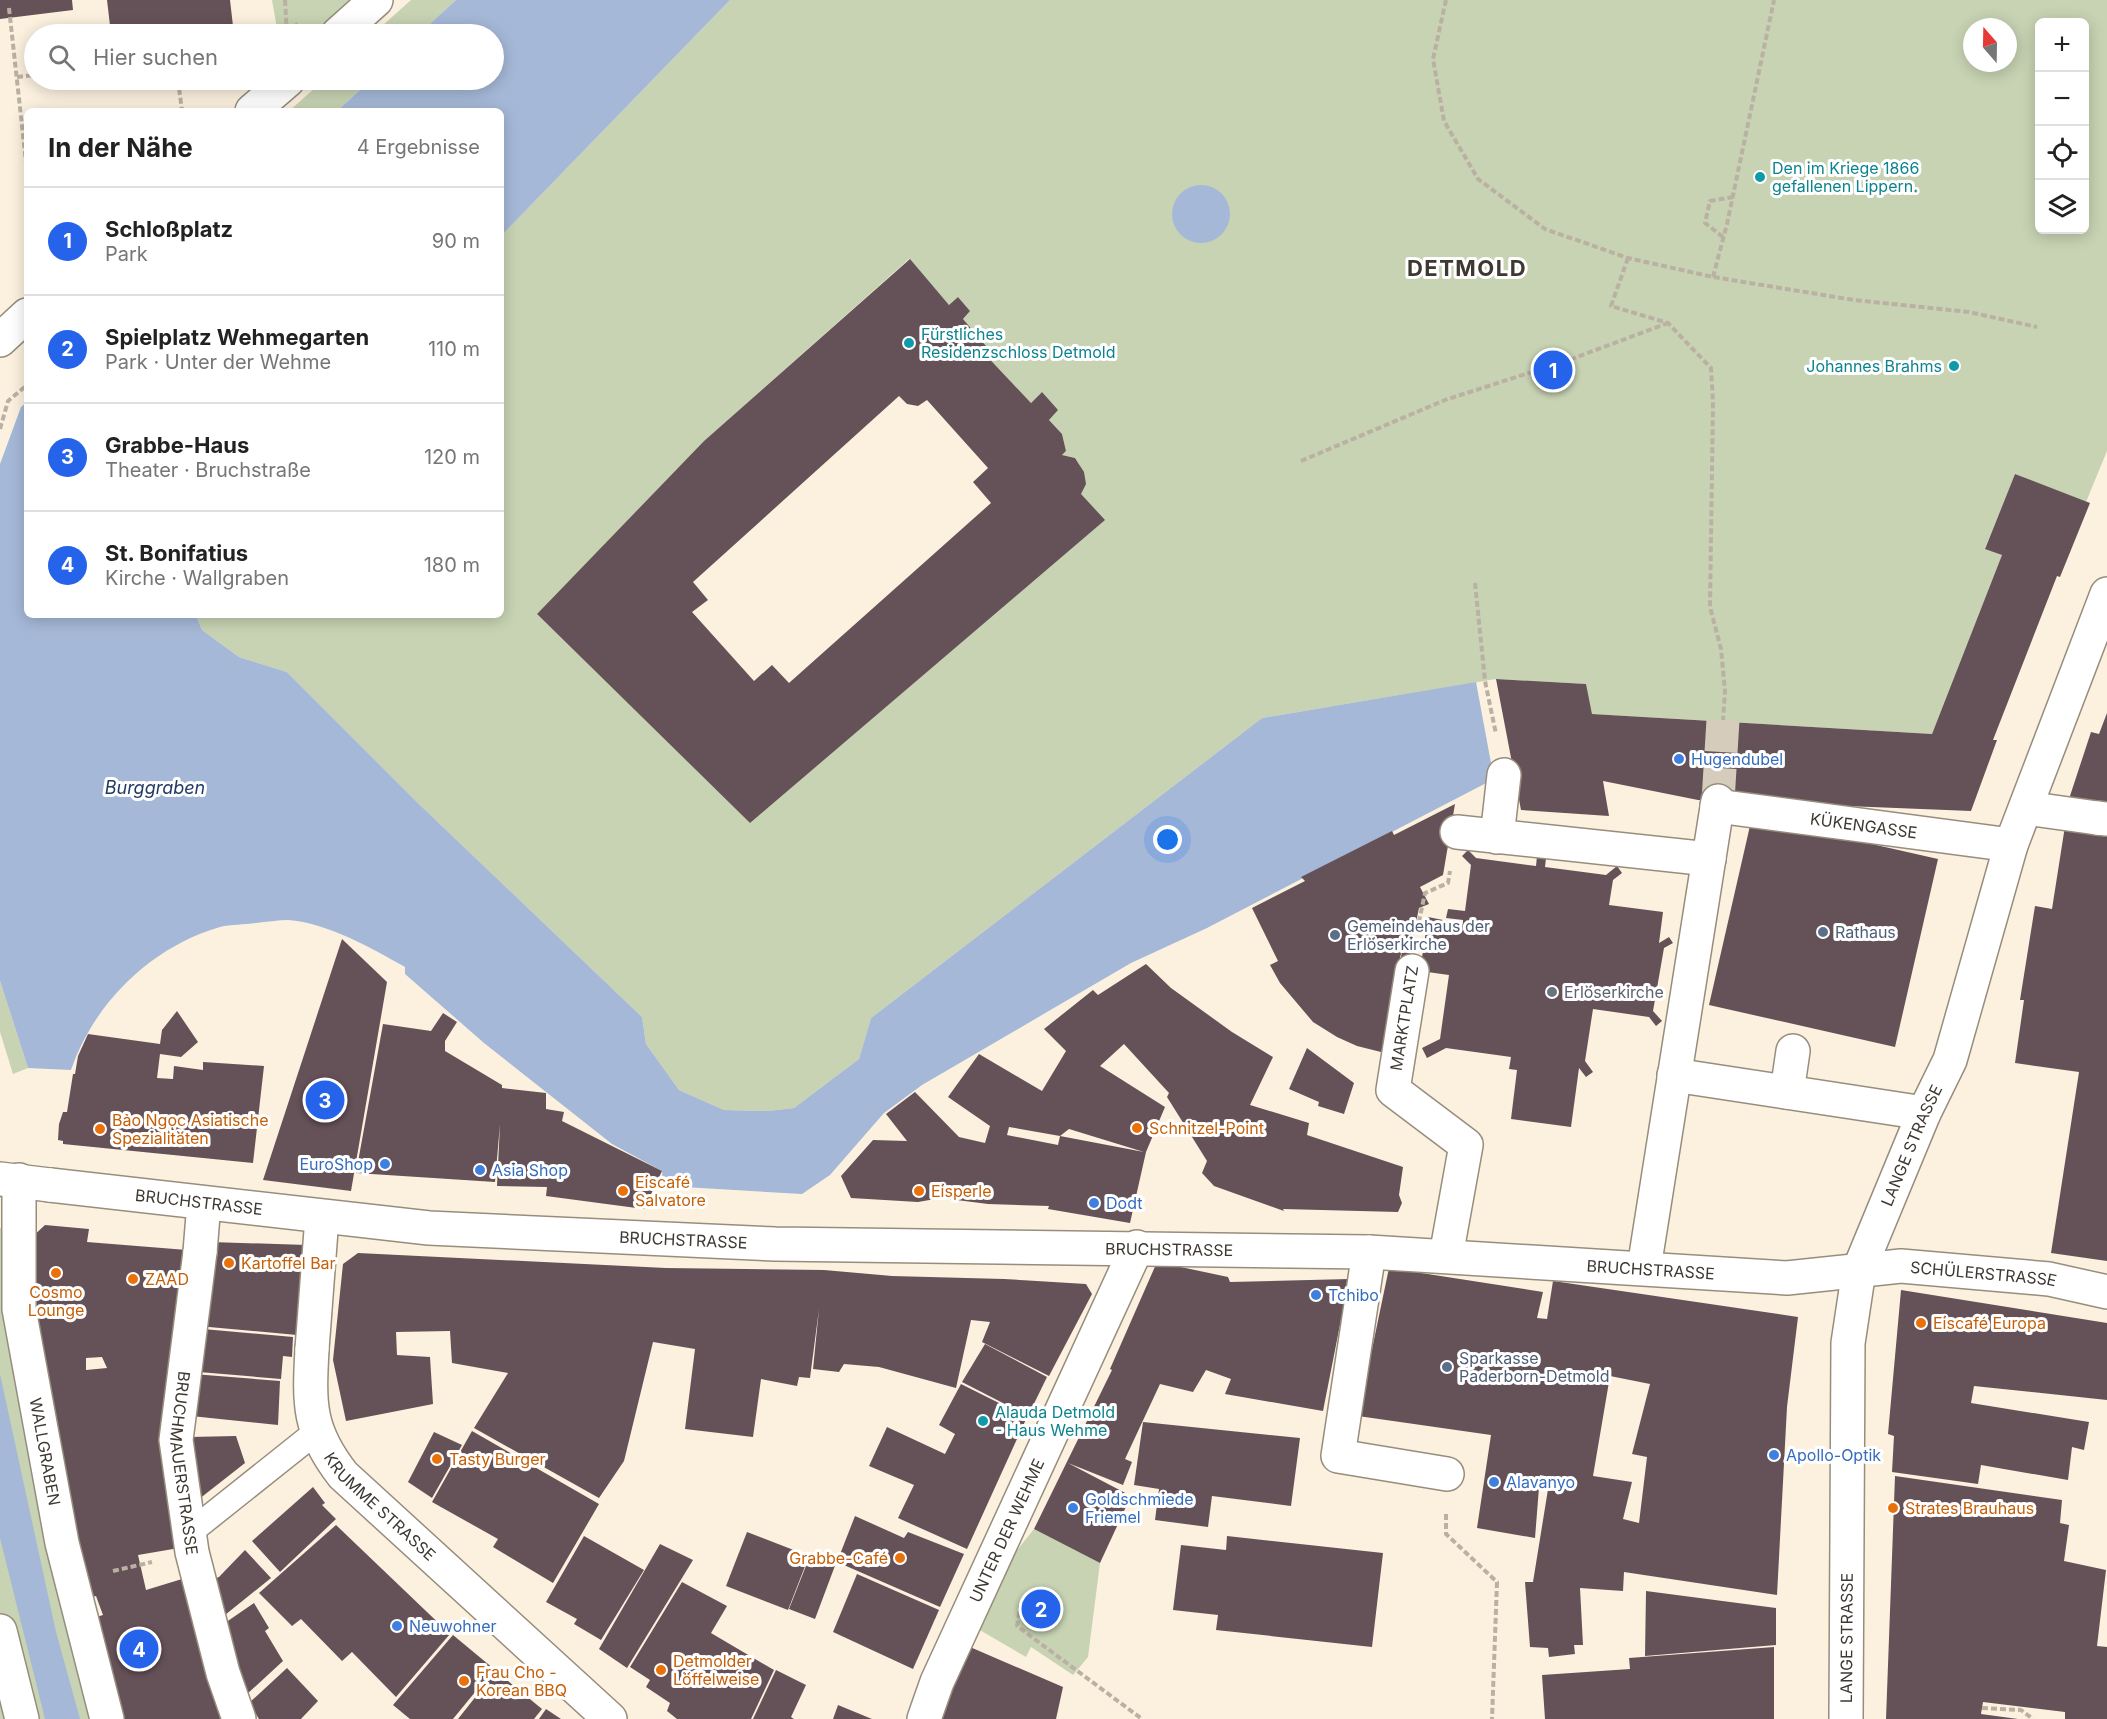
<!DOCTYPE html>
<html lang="de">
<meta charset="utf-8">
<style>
:root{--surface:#fff;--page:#f2f2f2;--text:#222;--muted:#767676;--line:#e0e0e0;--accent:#2563eb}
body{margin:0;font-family:Inter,sans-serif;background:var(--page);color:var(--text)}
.controls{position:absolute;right:18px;top:18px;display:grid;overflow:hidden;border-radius:9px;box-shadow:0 3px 15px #0003}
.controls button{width:54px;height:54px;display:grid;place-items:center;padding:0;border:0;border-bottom:2px solid var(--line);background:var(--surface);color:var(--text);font:30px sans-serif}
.compass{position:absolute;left:1963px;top:18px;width:54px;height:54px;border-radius:50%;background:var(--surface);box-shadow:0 3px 15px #0003;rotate:340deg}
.you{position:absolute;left:1168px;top:840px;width:21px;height:21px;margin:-15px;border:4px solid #fff;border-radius:50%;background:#1a73e8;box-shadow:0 0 0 9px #1a73e833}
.badge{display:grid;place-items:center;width:39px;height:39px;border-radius:50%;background:var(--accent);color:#fff;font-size:20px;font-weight:700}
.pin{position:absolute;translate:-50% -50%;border:3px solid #fff;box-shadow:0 2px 6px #0006}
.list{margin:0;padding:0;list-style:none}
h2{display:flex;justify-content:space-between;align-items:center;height:78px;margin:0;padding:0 24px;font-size:26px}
h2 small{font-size:20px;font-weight:400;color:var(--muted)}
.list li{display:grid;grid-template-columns:39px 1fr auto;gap:18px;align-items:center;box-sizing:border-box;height:108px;padding:0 24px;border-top:2px solid var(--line)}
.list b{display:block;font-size:22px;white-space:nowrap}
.list p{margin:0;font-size:20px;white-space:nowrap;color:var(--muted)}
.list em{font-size:20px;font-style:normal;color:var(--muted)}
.icon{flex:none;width:33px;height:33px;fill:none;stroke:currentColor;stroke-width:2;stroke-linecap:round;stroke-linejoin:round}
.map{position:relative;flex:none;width:2107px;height:1719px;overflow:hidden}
.search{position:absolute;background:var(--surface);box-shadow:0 3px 15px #0003;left:24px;top:24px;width:480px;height:66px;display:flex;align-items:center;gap:15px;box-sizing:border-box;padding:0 21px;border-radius:33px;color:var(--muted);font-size:22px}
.panel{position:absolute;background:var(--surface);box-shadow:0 3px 15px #0003;left:24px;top:108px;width:480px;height:510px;border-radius:9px}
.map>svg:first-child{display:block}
.green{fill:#c7d3b3;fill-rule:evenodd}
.water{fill:#a5b8d7}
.building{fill:#655258;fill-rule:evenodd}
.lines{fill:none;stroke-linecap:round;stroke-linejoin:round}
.pedestrian-tunnel{stroke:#d6ccbc;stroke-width:33;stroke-dasharray:33 16;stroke-linecap:butt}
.service-casing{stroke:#978d7d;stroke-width:27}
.pedestrian-casing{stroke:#978d7d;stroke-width:36}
.minor-casing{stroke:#978d7d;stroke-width:36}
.path{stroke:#bab1a3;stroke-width:4;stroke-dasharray:6 3;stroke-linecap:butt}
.service{stroke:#fff;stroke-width:24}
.pedestrian{stroke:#fff;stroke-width:33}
.minor{stroke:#fff;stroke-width:33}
.culture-dot{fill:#0f9aa8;stroke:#fff;stroke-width:2}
.shop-dot{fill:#3f7fe0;stroke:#fff;stroke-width:2}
.service-dot{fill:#5c6f8a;stroke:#fff;stroke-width:2}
.worship-dot{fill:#6b7280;stroke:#fff;stroke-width:2}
.food-dot{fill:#e8710a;stroke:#fff;stroke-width:2}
.labels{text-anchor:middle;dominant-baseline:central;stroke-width:6;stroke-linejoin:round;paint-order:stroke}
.culture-label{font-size:16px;fill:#0d838f;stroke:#fff;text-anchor:start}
.shop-label{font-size:16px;fill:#366cbe;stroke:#fff;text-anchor:start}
.street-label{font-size:16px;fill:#3d3831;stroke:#fff}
.service-label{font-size:16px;fill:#4e5e75;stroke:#fff;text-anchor:start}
.worship-label{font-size:16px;fill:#5b616d;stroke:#fff;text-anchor:start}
.food-label{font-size:16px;fill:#c56008;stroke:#fff;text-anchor:start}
.water-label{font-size:18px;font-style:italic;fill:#223b64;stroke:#fff}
.district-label{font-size:22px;font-weight:bold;letter-spacing:1.5px;fill:#3d3831;stroke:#fff}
</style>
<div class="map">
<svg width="2107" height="1719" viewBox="0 0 2107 1719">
<rect width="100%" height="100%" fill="#fcf1df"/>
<g class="green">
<path d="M272,0H376L337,34H278Z"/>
<path d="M411,0H456L419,34H373Z"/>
<path d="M730,0H2107V451L2086,502L2015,474L1985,548L2002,555L1932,734L1592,714L1585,684L1496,679L1262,718L871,1018L859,1059L794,1108L768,1111L724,1110L679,1090L646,1044L642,1017L421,806L287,672L239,657L202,630L196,615H501V236ZM2040,22H2084V230H2040ZM1972,27H2008V63H1972ZM909,259L949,305L958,297L970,311L963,319L986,346L981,350L1031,403L1042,392L1057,410L1049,420L1062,434L1066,451L1062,455L1075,458C1084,471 1088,479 1081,494L750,823L537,614L704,441Z"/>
<path d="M324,80H371L337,111H289Z"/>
<path d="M0,981L28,1068L13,1074L0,1032Z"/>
<path d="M0,1228H9L98,1719H0Z"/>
<path d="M1034,1529L1100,1563L1088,1657L1073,1675L1031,1647L1026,1657L978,1629L1006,1564Z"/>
</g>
<g class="water">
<path d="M456,0H730L501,236V111H337L371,80H494V34H419Z"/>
<circle cx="1201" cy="214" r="29"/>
<path d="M27,402V615H196L202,630L239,657L287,672L421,806L642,1017L646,1044L679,1090L724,1110L768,1111L794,1108L859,1059L871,1018L1262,718L1476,682L1494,779L1207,928L1131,963L922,1085L884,1113L830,1175L802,1194L667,1186L663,1183L662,1171L612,1144L484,1043L405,974V967C371,948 328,923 288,920C278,920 266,922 256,923C244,925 231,924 220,927C151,947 94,1003 71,1070L28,1068L0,981V464L21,407Z"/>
<path d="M0,1374L56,1632L80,1719H45L0,1538Z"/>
</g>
<g class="building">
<path d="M0,0H72L73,10L0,19Z"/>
<path d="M107,0H230L233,26L193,30L194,34H111Z"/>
<path d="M910,259L949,305L958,297L970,311L963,319L986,346L981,350L1031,403L1042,392L1058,410L1049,420L1062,434L1066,451L1062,455L1075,458L1084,472L1086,484L1081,494L1105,520L750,823L537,614L704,441ZM899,396L907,404L918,406L927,400L988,468L973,482L991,503L789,683L772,665L754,681L692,612L708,600L693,582Z"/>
<path d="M2015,474L2090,503L2060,577L2057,576L1993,740H1997L1971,811L1698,800L1603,781L1609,816L1521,810L1496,679L1586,684L1592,714L1932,734L2002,555L1985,549Z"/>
<path d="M2107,713V808L2068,802L2091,732L2099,734Z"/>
<path d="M1455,804L1443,875L1420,887L1429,904L1419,908L1389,1054L1357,1046L1337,1037L1313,1022L1280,983L1270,965L1278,961L1252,908L1305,881L1301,877L1392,831L1394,835ZM1405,935L1394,995L1400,958Z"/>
<path d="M1752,817L1938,859L1895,1047L1709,1005Z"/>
<path d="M2065,826L2107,833V1261L2051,1253L2079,1072L2015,1063L2024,1000H2020L2035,906L2052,909Z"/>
<path d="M1468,850L1476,858L1536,866L1537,856L1546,858L1545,867L1606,875L1617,866L1622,873L1613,880L1609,905L1663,912L1659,943L1669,937L1673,943L1664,948L1653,1011L1662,1021L1656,1026L1649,1017L1593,1009L1585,1061L1593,1072L1586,1077L1579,1068L1571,1127L1511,1119L1517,1070L1509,1069L1511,1057L1446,1048L1427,1058L1422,1048L1440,1039L1449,975L1420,971L1428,917L1463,924V920L1446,918L1448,909L1465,911L1471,865L1462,856Z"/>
<path d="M342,939L387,982L351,1191L263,1180Z"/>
<path d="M1146,964L1171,988L1232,1032L1273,1057L1250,1105L1309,1123L1307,1135L1403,1167L1399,1195L1402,1203L1398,1212L1283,1209L1284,1211L1214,1186L1202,1173L1207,1161L1167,1097L1169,1093L1124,1044L1100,1066L1165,1107L1146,1152L1130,1223L1048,1209L1049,1206L988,1204L941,1198L918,1202L851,1198L841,1176L873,1140L907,1141L886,1114L915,1092L959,1137L985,1143L990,1126L948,1097L979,1054L1042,1091L1066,1051L1044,1029L1093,990L1098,995ZM1009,1127L1060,1136L1058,1145L1007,1135ZM1069,1129L1144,1152L1060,1136Z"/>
<path d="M177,1011L198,1042L181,1057L160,1054L157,1078L173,1079L174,1066L203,1070V1062L264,1066L253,1163L63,1144V1141L58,1140L59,1124L63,1112H67L73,1074H75L78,1056L88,1034L160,1044L162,1030Z"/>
<path d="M443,1013L457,1022L445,1041V1051L502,1085V1088L546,1093V1109L564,1112L562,1121L662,1171L644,1209L546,1196L547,1187L497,1186L500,1124L495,1182L356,1173L383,1024L431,1031Z"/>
<path d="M1307,1048L1354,1083L1344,1114L1318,1106L1319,1102L1289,1089Z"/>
<path d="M45,1225L89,1229L87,1242L187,1250L179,1548L138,1555L146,1590L182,1579L223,1719H117L93,1618L103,1615L96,1596L88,1598L38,1356L30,1239ZM102,1357L107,1368L86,1370V1358Z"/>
<path d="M211,1242L307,1245L297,1335L198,1326Z"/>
<path d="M358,1253L666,1268L824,1270L892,1276L1004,1279L1086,1284L1092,1294L1049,1376L982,1342L990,1322L971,1320L956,1388L879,1367L844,1364L839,1372L813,1369L819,1309L810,1378L799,1377L797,1386L761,1379L753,1437L685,1429L695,1349L653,1342L624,1461L599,1498L474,1428L508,1373L452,1363L450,1331L396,1332L397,1355L430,1357L433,1404L346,1421L333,1360L343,1264Z"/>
<path d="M1157,1262L1228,1277L1230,1282L1349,1279L1323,1411L1225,1394L1231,1379L1206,1370L1193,1392L1160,1384L1125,1459L1132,1462L1123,1485L1068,1463L1131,1496L1100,1563L1034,1529L1112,1370L1110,1369Z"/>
<path d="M1389,1268L1543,1292L1537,1318L1547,1319L1553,1281L1798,1317L1787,1407L1777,1595L1624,1572L1623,1591L1580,1588L1583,1645H1574L1575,1654L1549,1657L1548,1648L1530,1647L1525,1582H1533L1550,1477L1540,1475L1535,1538L1477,1528L1491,1435L1358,1416ZM1610,1376L1650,1384L1632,1454L1647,1457L1639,1523L1623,1519L1632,1482L1593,1476Z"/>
<path d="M1901,1290L2107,1323V1400L1974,1386L1971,1403L2089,1422L2084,1450L2072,1447L2068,1480L1981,1465L1978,1484L1892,1472L1894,1436L1888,1434Z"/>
<path d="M203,1329L293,1337L292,1357L283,1356L281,1379L199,1372Z"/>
<path d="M985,1344L1047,1377L1028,1416L962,1382Z"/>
<path d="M193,1374L280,1381L278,1425L191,1416Z"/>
<path d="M961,1384L1027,1417L967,1549L898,1518L914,1485L869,1466L887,1427L945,1454L955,1434L939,1425Z"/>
<path d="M1143,1422L1300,1438L1291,1506L1212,1496L1208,1527L1155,1520L1159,1489L1134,1485Z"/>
<path d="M472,1431L599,1504L553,1583L493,1547L498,1539L432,1502Z"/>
<path d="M434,1432L462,1445L432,1498L408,1482Z"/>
<path d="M236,1436L245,1463L194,1503L190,1437Z"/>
<path d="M1895,1476L2062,1500L2060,1523L2069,1525L2064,1561L2106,1570L2097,1646L2107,1647V1719H2065V1712L1983,1702L1981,1714L2018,1719H1886Z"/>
<path d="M313,1487L325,1503L322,1505L336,1519L280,1572L252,1541Z"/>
<path d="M855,1516L904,1538L908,1532L964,1554L940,1607L837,1562Z"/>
<path d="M336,1525L450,1634L396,1697L352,1652L342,1661L301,1619L292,1626L259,1593Z"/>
<path d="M747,1532L809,1556L788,1610L726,1586Z"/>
<path d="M584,1536L644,1570L601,1640L574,1624L577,1619L546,1602Z"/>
<path d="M1227,1536L1383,1553L1372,1647L1216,1630L1218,1615L1173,1610L1181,1545L1226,1550Z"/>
<path d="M660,1544L693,1560L627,1668L599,1649Z"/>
<path d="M245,1550L271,1578L220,1619L211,1580L219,1577Z"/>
<path d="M811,1553L836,1563L815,1619L789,1609Z"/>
<path d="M857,1574L939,1610L913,1669L833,1632Z"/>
<path d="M682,1582L727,1606L711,1633L774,1670L751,1719H677L667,1711L670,1703L646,1687L650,1680L630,1667Z"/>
<path d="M1646,1591L1776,1608V1645L1645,1656Z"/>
<path d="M254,1603L269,1628L265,1631L283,1661L246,1695L222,1625Z"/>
<path d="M453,1635L494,1669L453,1719H410L393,1705Z"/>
<path d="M970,1647L1063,1687L1056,1719H941Z"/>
<path d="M1774,1647V1719H1545L1542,1675L1630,1669L1629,1658Z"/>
<path d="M287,1668L318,1701L301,1719H259L249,1703Z"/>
<path d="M776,1670L806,1685L791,1717L794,1719H753Z"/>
<path d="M496,1671L542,1709L534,1719H458Z"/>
<path d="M838,1705L872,1719H833Z"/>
<path d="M546,1709L561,1719H539Z"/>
</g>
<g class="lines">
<path class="pedestrian-tunnel" d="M1718,801L1723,720"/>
<g class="service-casing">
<path id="service" d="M188,1534L316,1432"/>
</g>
<g class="pedestrian-casing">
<g id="pedestrian">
<path d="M338,34L376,0"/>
<path d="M252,111L288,80"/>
<path d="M0,340L27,315"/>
<path id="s1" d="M1717,806L2011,845"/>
<path d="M2026,808L2097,818"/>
<path d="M1457,832L1709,859"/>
<path d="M1497,837L1504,775"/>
<path d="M1412,971L1393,1090L1466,1145L1446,1256"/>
<path d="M1674,1075L1924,1113"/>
<path d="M1787,1092L1793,1051"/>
<path id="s2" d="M50,1185L429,1228L775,1244L1369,1252L1787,1278L1901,1266L2049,1279L2107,1292"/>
<path d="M200,1252L204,1203"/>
<path d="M1369,1252L1338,1456L1447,1474"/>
<path d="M1644,1268L1718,801"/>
<path d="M312,1349L322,1217"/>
<path id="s3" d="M924,1719L937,1682L1137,1247"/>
<path id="s4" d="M1846,1719L1848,1343L1859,1270L1924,1113L1950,1060L2011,845L2107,594"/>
</g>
</g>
<g class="minor-casing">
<g id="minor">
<path d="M2097,818L2107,819"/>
<path d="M0,1179L50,1185"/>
<path id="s5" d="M19,1180V1309L62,1543L107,1719"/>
<path id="s6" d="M200,1252L176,1440L192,1552L223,1673L239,1719"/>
<path id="s7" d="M312,1349C309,1404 308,1430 343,1475L610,1719"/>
<path d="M0,1631L22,1719"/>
</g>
</g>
<g class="path">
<path d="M285,0L287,34"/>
<path d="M1446,0L1433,59L1444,121L1478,179L1545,229L1628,258L1713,277L1854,300L1969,312L2037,327"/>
<path d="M9,8L27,171"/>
<path d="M286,31L298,24"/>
<path d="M17,77L34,75"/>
<path d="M178,80L182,111"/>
<path d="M1723,237L1705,223L1710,201L1733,197"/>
<path d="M1628,258L1611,306L1668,323L1711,368L1713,402L1710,607L1721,649L1725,691L1723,720"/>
<path d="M1713,277L1727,224L1774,0"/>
<path d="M0,429L8,401L27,385"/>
<path d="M1301,461L1445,400L1569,360L1668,323"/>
<path d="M1475,583L1485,681L1496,734"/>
<path d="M1417,931L1425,893L1448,883L1450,871"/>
<path d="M1446,1514V1534L1497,1582L1492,1719"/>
<path d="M113,1571L152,1562"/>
<path d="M1021,1603L1017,1626L1142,1719"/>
<path d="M1982,1708L2021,1710L2033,1719"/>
</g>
<use href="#service" class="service"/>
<use href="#pedestrian" class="pedestrian"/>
<use href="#minor" class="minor"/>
</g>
<g class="culture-dot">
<circle cx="1760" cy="177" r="6"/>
<circle cx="909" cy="343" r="6"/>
<circle cx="1954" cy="366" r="6"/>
<circle cx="983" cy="1421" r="6"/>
</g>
<g class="shop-dot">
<circle cx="1679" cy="759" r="6"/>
<circle cx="385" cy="1164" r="6"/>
<circle cx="480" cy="1170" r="6"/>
<circle cx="1094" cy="1203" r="6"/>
<circle cx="1316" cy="1295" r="6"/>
<circle cx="1774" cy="1455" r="6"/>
<circle cx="1494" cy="1482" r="6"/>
<circle cx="1073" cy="1508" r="6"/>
<circle cx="397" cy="1626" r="6"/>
</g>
<g class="service-dot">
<circle cx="1823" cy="932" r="6"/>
<circle cx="1335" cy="935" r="6"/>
<circle cx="1447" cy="1367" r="6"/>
</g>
<circle class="worship-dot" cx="1552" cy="992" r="6"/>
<g class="food-dot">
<circle cx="1137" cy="1128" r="6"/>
<circle cx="100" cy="1129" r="6"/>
<circle cx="623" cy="1191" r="6"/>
<circle cx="919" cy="1191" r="6"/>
<circle cx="229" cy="1263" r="6"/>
<circle cx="56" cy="1273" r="6"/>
<circle cx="133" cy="1279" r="6"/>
<circle cx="1921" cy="1323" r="6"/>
<circle cx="437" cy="1459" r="6"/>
<circle cx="1893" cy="1508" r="6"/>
<circle cx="900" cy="1558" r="6"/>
<circle cx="661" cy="1670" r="6"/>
<circle cx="464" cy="1681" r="6"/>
</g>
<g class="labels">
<g class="culture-label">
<text x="1772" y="168">Den im Kriege 1866<tspan x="1772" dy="18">gefallenen Lippern.</tspan></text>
<text x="921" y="334">Fürstliches<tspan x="921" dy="18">Residenzschloss Detmold</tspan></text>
<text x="1942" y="366" text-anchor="end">Johannes Brahms</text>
<text x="995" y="1412">Alauda Detmold<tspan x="995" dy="18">- Haus Wehme</tspan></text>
</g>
<g class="shop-label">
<text x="1691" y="759">Hugendubel</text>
<text x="373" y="1164" text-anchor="end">EuroShop</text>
<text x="492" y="1170">Asia Shop</text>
<text x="1106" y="1203">Dodt</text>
<text x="1328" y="1295">Tchibo</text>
<text x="1786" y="1455">Apollo-Optik</text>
<text x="1506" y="1482">Alavanyo</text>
<text x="1085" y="1499">Goldschmiede<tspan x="1085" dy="18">Friemel</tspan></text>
<text x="409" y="1626">Neuwohner</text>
</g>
<g class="street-label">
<text stroke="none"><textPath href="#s1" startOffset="148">KÜKENGASSE</textPath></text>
<text transform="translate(1404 1018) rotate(-81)">MARKTPLATZ</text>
<text stroke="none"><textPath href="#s4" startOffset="585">LANGE STRASSE</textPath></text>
<text stroke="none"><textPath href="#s2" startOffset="150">BRUCHSTRASSE</textPath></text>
<text stroke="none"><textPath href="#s2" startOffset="636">BRUCHSTRASSE</textPath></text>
<text stroke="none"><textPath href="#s2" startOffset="1122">BRUCHSTRASSE</textPath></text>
<text stroke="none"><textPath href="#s2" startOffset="1604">BRUCHSTRASSE</textPath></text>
<text stroke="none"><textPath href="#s2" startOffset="1938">SCHÜLERSTRASSE</textPath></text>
<text stroke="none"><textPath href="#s5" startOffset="274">WALLGRABEN</textPath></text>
<text stroke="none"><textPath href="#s6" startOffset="213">BRUCHMAUERSTRASSE</textPath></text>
<text stroke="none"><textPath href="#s7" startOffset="182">KRUMME STRASSE</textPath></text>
<text stroke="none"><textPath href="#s3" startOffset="206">UNTER DER WEHME</textPath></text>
<text stroke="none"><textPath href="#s4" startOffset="81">LANGE STRASSE</textPath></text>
</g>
<g class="service-label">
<text x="1347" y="926">Gemeindehaus der<tspan x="1347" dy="18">Erlöserkirche</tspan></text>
<text x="1835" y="932">Rathaus</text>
<text x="1459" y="1358">Sparkasse<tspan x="1459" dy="18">Paderborn-Detmold</tspan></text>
</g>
<g class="worship-label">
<text x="1564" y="992">Erlöserkirche</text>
</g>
<g class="food-label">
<text x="112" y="1120">Bảo Ngọc Asiatische<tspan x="112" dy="18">Spezialitäten</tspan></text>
<text x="1149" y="1128">Schnitzel-Point</text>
<text x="635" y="1182">Eiscafé<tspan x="635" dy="18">Salvatore</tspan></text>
<text x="931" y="1191">Eisperle</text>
<text x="241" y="1263">Kartoffel Bar</text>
<text x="145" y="1279">ZAAD</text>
<text x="56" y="1292" text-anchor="middle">Cosmo<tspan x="56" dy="18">Lounge</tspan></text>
<text x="1933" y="1323">Eiscafé Europa</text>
<text x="449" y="1459">Tasty Burger</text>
<text x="1905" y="1508">Strates Brauhaus</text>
<text x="888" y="1558" text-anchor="end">Grabbe-Café</text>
<text x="673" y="1661">Detmolder<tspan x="673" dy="18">Löffelweise</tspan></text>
<text x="476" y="1672">Frau Cho -<tspan x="476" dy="18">Korean BBQ</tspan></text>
</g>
<g class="water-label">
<text x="155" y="787">Burggraben</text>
</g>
<g class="district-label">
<text x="1467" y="268">DETMOLD</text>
</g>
</g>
</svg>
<div class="controls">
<button>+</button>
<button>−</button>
<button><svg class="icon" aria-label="locate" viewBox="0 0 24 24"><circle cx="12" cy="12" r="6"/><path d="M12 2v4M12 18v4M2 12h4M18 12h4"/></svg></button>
<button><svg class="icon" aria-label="layers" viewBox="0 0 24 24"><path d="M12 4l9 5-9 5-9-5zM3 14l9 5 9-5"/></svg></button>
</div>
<svg class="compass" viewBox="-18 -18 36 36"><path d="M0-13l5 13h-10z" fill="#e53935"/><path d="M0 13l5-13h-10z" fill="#767676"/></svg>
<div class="you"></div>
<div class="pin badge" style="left:1553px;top:370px">1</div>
<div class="pin badge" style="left:1041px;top:1609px">2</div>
<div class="pin badge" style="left:325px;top:1100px">3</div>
<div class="pin badge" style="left:139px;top:1649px">4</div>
<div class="search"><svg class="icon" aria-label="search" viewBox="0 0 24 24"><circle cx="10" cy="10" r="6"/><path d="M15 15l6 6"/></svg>Hier suchen</div>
<section class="panel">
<h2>In der Nähe<small>4 Ergebnisse</small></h2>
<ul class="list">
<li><span class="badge">1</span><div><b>Schloßplatz</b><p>Park</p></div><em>90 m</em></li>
<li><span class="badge">2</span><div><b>Spielplatz Wehmegarten</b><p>Park · Unter der Wehme</p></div><em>110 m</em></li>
<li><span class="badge">3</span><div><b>Grabbe-Haus</b><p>Theater · Bruchstraße</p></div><em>120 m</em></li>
<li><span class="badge">4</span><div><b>St. Bonifatius</b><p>Kirche · Wallgraben</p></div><em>180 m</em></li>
</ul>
</section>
</div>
